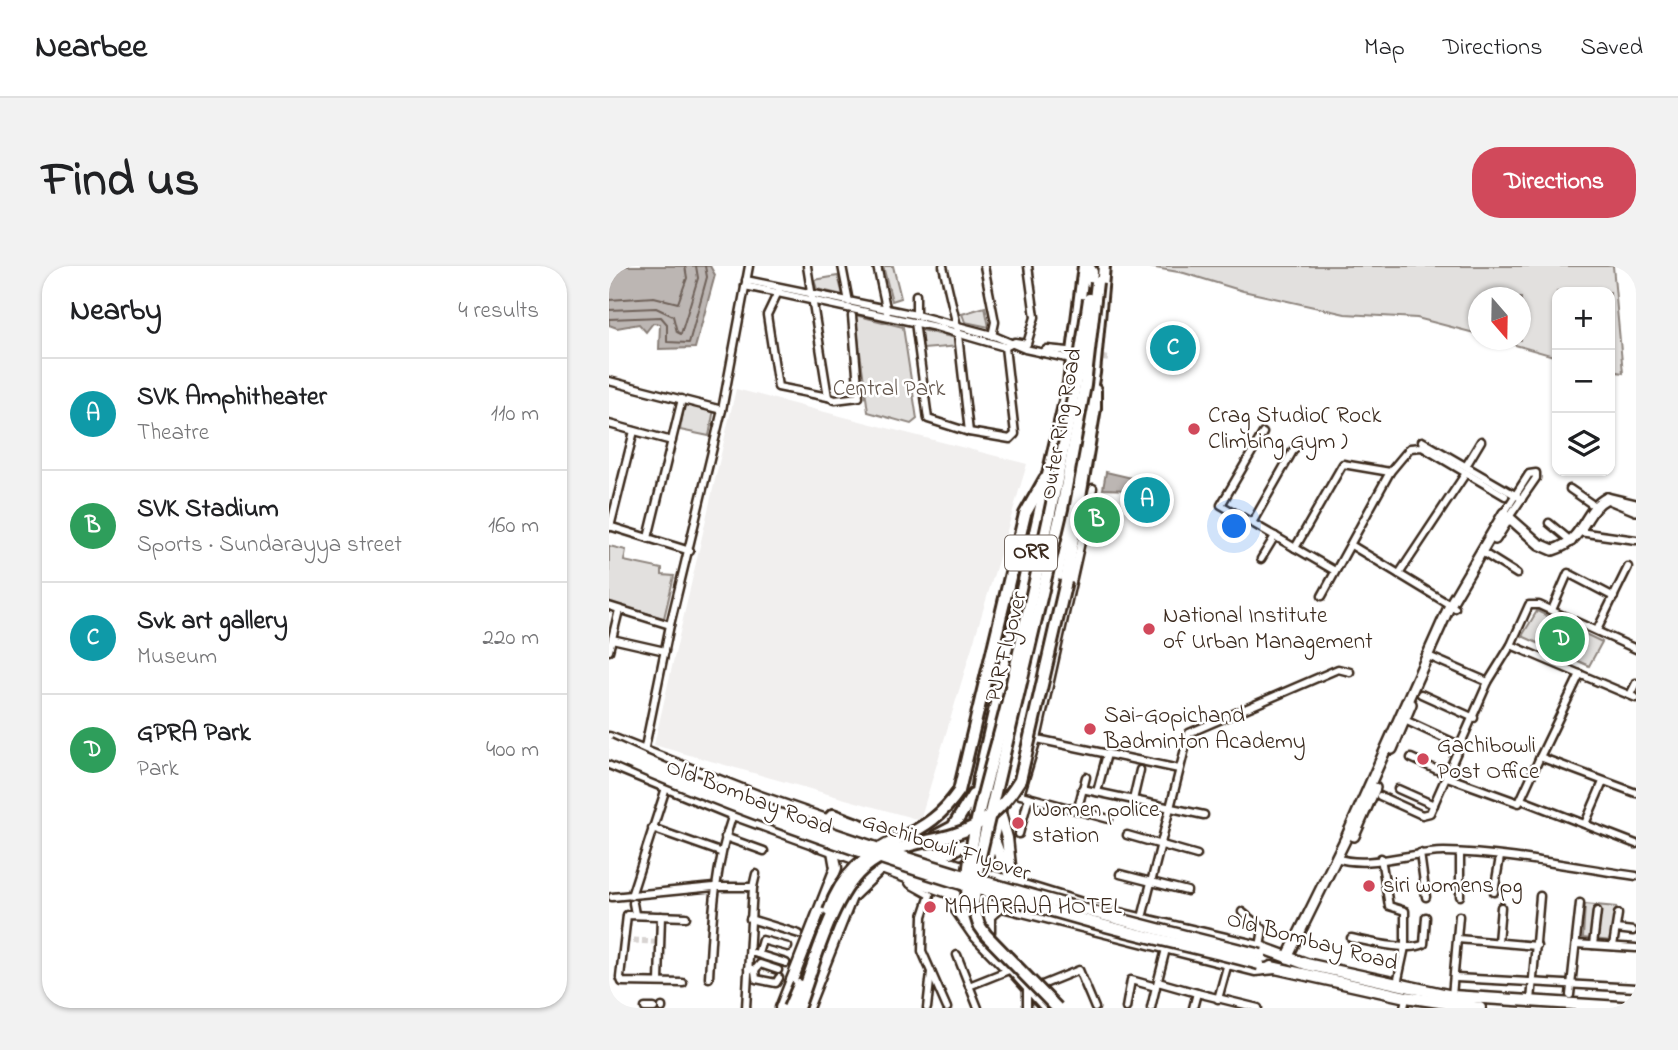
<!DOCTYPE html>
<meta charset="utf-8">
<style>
:root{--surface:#fff;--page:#f2f2f2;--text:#202124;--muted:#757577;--line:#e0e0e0;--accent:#d1495b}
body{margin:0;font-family:"Indie Flower",sans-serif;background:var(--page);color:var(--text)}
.controls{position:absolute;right:21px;top:21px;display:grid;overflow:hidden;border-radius:14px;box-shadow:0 2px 5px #0004}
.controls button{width:63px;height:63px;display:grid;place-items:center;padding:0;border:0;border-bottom:2px solid var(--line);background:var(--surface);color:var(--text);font:35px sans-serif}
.compass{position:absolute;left:859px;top:21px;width:63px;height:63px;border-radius:50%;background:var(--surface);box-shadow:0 2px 5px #0004;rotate:160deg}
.you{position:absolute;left:626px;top:261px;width:24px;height:24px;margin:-18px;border:5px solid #fff;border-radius:50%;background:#1a73e8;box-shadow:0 0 0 10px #1a73e833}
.badge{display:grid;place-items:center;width:46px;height:46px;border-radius:50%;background:var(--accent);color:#fff;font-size:23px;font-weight:700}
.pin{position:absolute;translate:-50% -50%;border:4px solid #fff;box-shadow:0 2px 7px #0006}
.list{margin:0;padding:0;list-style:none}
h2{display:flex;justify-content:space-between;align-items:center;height:91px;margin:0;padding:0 28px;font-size:30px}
h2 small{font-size:23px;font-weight:400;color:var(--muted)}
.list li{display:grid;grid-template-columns:46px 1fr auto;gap:21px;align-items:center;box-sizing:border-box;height:112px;padding:0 28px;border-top:2px solid var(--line)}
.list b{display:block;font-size:26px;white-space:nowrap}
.list p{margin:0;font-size:23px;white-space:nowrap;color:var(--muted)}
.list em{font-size:23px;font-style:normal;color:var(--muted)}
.icon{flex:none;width:38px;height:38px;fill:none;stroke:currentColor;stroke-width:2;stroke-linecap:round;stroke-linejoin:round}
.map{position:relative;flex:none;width:1027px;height:742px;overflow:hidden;border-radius:28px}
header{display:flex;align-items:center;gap:42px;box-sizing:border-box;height:98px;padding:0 35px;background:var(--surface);border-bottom:2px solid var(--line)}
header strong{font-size:33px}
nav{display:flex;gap:38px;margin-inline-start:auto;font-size:24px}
.intro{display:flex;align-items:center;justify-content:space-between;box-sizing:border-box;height:168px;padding:0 42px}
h1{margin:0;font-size:49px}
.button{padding:18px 32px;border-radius:28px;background:var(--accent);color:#fff;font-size:24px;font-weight:700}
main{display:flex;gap:42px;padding:0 42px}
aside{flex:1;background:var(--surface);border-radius:28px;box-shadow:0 2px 5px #0004}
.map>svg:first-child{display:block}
.built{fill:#f1efee}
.green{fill:#e2e0de;stroke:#8e857e;stroke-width:2}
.water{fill:#bcb6b3;stroke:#887e77;stroke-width:2}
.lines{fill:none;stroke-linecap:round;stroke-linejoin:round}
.shore{stroke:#6f625a;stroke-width:2}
.street-tunnel{stroke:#d8d4d2;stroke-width:6;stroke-dasharray:6 3;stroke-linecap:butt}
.street-casing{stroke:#3b2a1e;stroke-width:11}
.secondary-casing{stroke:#3b2a1e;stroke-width:14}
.primary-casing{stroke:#3b2a1e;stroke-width:15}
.highway-casing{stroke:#3b2a1e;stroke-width:16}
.street{stroke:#fff;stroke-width:6}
.secondary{stroke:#fff;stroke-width:9}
.primary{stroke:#fff;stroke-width:10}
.highway{stroke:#fff;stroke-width:10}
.primary-bridge-casing{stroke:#3b2a1e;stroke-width:15;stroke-linecap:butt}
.highway-bridge-casing{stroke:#3b2a1e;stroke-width:16;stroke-linecap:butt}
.primary-bridge{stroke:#fff;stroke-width:10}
.highway-bridge{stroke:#fff;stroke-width:10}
.poi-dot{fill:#d1495b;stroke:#fff;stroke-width:2.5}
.labels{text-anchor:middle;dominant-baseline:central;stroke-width:5;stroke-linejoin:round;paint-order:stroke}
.shield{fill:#fff;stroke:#766a62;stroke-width:2}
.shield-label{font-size:21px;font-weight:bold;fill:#3b2a1e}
.park-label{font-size:23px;fill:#65584e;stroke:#fff}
.poi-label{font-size:23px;fill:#3b2a1e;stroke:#fff;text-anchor:start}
.street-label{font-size:23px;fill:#3b2a1e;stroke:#fff}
</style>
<header>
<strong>Nearbee</strong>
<nav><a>Map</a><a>Directions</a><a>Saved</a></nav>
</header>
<div class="intro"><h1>Find us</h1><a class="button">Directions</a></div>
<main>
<aside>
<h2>Nearby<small>4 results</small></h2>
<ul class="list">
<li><span class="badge" style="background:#0f9aa8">A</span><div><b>SVK Amphitheater</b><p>Theatre</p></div><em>110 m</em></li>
<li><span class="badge" style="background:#2e9e5b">B</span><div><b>SVK Stadium</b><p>Sports · Sundarayya street</p></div><em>160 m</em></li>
<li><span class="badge" style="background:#0f9aa8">C</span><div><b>Svk art gallery</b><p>Museum</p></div><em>220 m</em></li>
<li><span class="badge" style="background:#2e9e5b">D</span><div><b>GPRA Park</b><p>Park</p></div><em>400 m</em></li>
</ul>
</aside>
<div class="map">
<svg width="1027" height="742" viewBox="0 0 1027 742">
<rect width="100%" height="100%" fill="#fff"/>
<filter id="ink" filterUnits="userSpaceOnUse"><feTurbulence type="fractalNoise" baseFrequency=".0143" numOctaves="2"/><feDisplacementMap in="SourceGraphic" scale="14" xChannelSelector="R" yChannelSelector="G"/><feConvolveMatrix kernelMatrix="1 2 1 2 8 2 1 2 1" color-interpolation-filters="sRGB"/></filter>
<g filter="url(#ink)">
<path class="built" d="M127,123L418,198L311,554L45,479Z"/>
<g class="green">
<path d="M274,0H284L292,32L283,35Z"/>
<path d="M535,0H1004L1014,107L1001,105V26H948V91L889,74H912V32H870L869,68L808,52L736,48L634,25L575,7Z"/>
<path d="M229,10L234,29L208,23L205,14Z"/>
<path d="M376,41L380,61L356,56L353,48Z"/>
<path d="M246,49L294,61L308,153L302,158L259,146Z"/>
<path d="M312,64L351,73V80L314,83Z"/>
<path d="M76,136L105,143L100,170L71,164Z"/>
<path d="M482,241L498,245L493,266L477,264Z"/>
<path d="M0,280L17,284L15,295L53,303V309L65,310L55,352L0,337Z"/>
<path d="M928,345L993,376L980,400L913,370Z"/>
<path d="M976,638L1007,641L1003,675L974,672Z"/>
</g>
<g class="water">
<path d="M0,0H101L106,9L86,82L50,83L51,58L44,57L37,66L30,58L8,62L0,59Z"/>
<path d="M497,206L523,212L521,224L494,223Z"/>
</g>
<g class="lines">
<g class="shore">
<path d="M0,34L45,31L69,37L78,12L76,0"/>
<path d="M0,44L47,42L64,50L68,66L72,68L89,12L87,0"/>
<path d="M0,53L52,51L58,58V76L80,77L98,11L96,0"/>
</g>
<g class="street-tunnel">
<path d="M484,91L501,93"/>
<path d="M15,674L51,676"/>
</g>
<g class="street-casing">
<g id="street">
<path d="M233,0L240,36"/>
<path d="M268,0L278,46"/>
<path d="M334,0L348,60L360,166"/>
<path d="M375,0L386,56L383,70"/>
<path d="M137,14L307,49L383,69L416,83L458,92L461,88"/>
<path d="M136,20L327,61L396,81L406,76L418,78L426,51L419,0"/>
<path d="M170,24L158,49L169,121L219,131L198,0"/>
<path d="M307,49V29"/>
<path d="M306,56L319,153L360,166L401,173L406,168L396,81"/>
<path d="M433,87L438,83L459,85L461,88"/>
<path d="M0,115L113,144"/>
<path d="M219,131L226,134L250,131L243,50"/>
<path d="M0,158L63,175"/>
<path d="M654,167L612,239L726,305"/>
<path d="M813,175L913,233"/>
<path d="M857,200L872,175"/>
<path d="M484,222L428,473L570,503"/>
<path d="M961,223L987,241"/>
<path d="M895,247L920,208L927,207V212L900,251"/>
<path d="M643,257L689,176"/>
<path d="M940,257L963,276"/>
<path d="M0,260L81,285"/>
<path d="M1,261L25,165"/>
<path d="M970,266L1027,274"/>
<path d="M39,272L73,133"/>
<path d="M742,279L846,342"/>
<path d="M686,282L734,198L781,206"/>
<path d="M876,288L908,308"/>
<path d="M652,293L666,270"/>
<path d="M790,308L857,207"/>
<path d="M713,330L781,206L801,182L813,181L896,230"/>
<path d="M0,340L61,359"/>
<path d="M943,344L959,307L1005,331"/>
<path d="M988,364L1019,301"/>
<path d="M3,373L56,385"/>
<path d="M902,379L1027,432"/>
<path d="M0,385L10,344"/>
<path d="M817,389L879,416"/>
<path d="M812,428L865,452"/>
<path d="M1021,429L1027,417"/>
<path d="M800,456L852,480"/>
<path d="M35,486L61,359L113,144L140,0"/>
<path d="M931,491L971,408"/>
<path d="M802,492L839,509"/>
<path d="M838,511L910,537L931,491L1027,527"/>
<path d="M473,523L595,549"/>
<path d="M789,523L825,539"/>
<path d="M488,526L498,488"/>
<path d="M411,529L428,473"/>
<path d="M412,529L500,553"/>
<path d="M771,530L813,549L821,547L879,416L902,379L920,339H930L1027,383"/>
<path d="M524,534L531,504"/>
<path d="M913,534L1027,578"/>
<path d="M470,538L477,511"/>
<path d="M976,558L994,516"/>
<path d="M43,562L111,586"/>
<path d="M410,568L420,531"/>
<path d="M518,569L588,589"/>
<path d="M116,571L155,585"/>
<path d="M811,587L817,631"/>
<path d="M727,592C760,603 801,586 835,586C899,587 964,601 1027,610"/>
<path d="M772,592L780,640L796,645V679"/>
<path d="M511,608L578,625"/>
<path d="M297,612L301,618L321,629L314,650L313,685L338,742"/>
<path d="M885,626L891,591"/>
<path d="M22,630L57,522"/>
<path d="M851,630V587"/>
<path d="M3,631L105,621H144L147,608"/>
<path d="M24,637L26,648"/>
<path d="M633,646L654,663L651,681"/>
<path d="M533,652L580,467L729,403L741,406"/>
<path d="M141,653L190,668"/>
<path d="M1007,663L1024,665"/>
<path d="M742,672C761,676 801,686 815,678L817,651"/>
<path d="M849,673L928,680"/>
<path d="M889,676L892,641"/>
<path d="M967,678L1027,682"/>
<path d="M984,679L988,645"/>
<path d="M1004,680L1009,648"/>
<path d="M145,687L177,697"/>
<path d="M149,688L153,674L179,681"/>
<path d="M348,689L369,742"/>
<path d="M139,702L146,704L147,713L167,717L170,712"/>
<path d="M146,704L151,698L169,704"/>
<path d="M100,712C103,654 105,602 124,548"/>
<path d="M847,712L1027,722"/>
<path d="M50,716L52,650"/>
<path d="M549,716L588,727"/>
<path d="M74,717L13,716L11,711L18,649L77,651"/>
<path d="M548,718L557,683"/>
<path d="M788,718L796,681"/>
<path d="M360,720L400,704"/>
<path d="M428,721L470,704L486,742"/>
<path d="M418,724V742"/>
<path d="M961,729L971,637"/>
<path d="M843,730L850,650"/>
<path d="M609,733L619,697"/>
<path d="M922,735L931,630"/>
<path d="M53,741V742"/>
<path d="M36,742H45"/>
<path d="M137,742L144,621"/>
<path d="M318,742L322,706"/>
<path d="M517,742L522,714L547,721L542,742"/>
<path d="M584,742L588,727L649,742"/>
<path d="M795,742L797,731"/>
</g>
</g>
<g class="secondary-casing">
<g id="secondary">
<path d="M1027,239L998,232L1027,244"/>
<path d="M886,273L900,251"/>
<path d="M783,483L802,438"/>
<path d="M745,570L766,522"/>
<path d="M678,692L737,572L841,339L895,247L930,278L944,284C976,275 974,244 998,232"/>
</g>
</g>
<g class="primary-casing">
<g id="primary">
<path d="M0,472L148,530L353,601"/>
<path d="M0,497L124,548L347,629"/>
<path d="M391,547L398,572L402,609"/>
<path d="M376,608L489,643L651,681L697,698L843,730L1027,742"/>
<path d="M349,630L346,641L364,667L397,701"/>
<path d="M366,633L646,704L666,702"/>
<path d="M380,666V650L390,641"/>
<path d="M662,701L797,731L871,742"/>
<path d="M172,742L227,602L224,585"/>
<path d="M198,742L242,631L272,602"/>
</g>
</g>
<g class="highway-casing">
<g id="highway">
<path d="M479,0L483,6L482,16"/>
<path d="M457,315L486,142V124"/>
<path d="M365,549L370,512L460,117L475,0"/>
<path d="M327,570L344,561L364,529"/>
<path d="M291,572C317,561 334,548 350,525L416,248L436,213"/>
<path d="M385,574L395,600L409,616"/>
<path d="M209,579L218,555L224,549L291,574"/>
<path d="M316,589L342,586L362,573"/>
<circle cx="360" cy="617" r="18"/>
<path d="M375,607L447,316L485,107L495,0"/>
<path d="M358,642L369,664"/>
<path d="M393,692L438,742"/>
</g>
</g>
<use href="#street" class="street"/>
<use href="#secondary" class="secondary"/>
<use href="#primary" class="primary"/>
<use href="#highway" class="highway"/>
<g class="primary-bridge-casing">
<g id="primary-bridge">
<path d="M0,478C207,574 431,635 652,689"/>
<path d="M0,488C153,556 314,609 475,654C533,671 592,682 650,698"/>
</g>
</g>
<g class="highway-bridge-casing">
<g id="highway-bridge">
<path d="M358,634C358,566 385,496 400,430C430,298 461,167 480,33"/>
<path d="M220,645C232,609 256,588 291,572"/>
<path d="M180,742L190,719"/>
<path d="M189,742C204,702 222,631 254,603C309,557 362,594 411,514L457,315"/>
<path d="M448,742L377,669L370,659L364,640L370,594L453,243L476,119L488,16"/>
</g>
</g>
<use href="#primary-bridge" class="primary-bridge"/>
<use href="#highway-bridge" class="highway-bridge"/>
</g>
</g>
<g class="poi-dot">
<circle cx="585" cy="163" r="7"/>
<circle cx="540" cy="363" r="7"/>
<circle cx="481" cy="463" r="7"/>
<circle cx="814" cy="493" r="7"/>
<circle cx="409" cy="557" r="7"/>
<circle cx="760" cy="620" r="7"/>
<circle cx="321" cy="641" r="7"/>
</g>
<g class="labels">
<rect class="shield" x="396" y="269.5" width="52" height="35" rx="5"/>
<g class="shield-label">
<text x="422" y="287">ORR</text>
</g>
<g class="park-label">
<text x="280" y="123">Central Park</text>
</g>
<g class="poi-label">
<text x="599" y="150">Crag Studio( Rock<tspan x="599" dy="26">Climbing Gym )</tspan></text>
<text x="554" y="350">National Institute<tspan x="554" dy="26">of Urban Management</tspan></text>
<text x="495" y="450">Sai-Gopichand<tspan x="495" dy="26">Badminton Academy</tspan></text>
<text x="828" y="480">Gachibowli<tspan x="828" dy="26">Post Office</tspan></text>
<text x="423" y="544">Women police<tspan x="423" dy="26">station</tspan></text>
<text x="774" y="620">siri womens pg</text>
<text x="335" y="641">MAHARAJA HOTEL</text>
</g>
<g class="street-label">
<text transform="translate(453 158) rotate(-80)">Outer Ring Road</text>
<text transform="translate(398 381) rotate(-76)">PJR Flyover</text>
<text transform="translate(140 532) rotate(21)">Old Bombay Road</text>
<text transform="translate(337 582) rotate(18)">Gachibowli Flyover</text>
<text transform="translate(703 676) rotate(15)">Old Bombay Road</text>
</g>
</g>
</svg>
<div class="controls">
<button>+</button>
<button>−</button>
<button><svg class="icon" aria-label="layers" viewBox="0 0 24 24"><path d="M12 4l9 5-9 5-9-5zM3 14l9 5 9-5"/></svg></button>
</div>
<svg class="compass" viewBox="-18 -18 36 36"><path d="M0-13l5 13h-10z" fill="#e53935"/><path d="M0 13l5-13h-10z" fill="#757577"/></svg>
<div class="you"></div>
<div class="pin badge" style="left:538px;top:234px;background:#0f9aa8">A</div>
<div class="pin badge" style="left:488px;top:254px;background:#2e9e5b">B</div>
<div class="pin badge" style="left:564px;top:82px;background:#0f9aa8">C</div>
<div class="pin badge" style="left:953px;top:373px;background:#2e9e5b">D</div>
</div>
</main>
